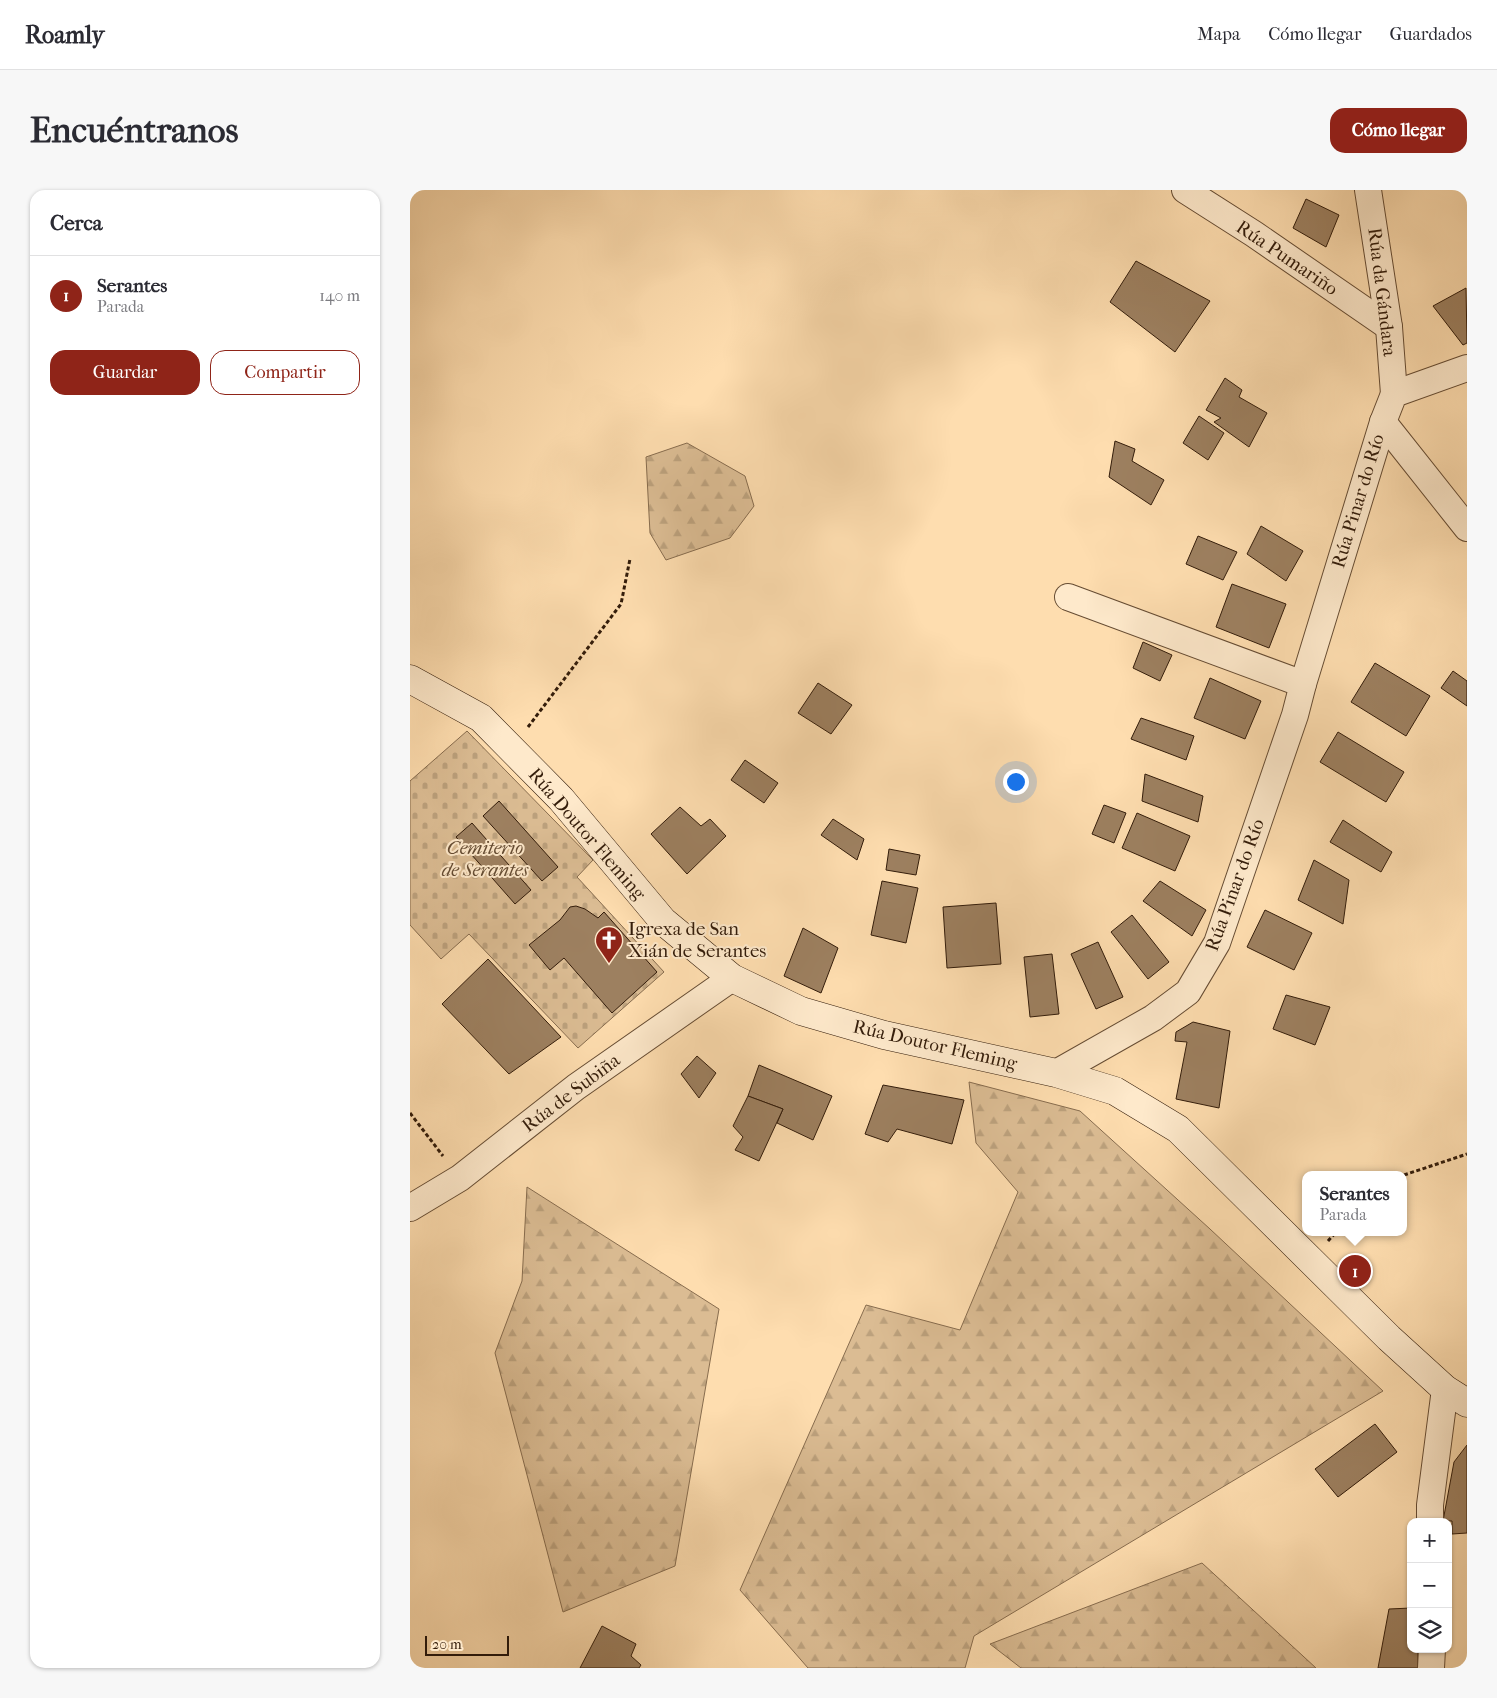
<!DOCTYPE html>
<html lang="es">
<meta charset="utf-8">
<style>
:root{--surface:#fff;--page:#f7f7f7;--text:#2b2b33;--muted:#7c7c81;--line:#e1e1e2;--accent:#8f2418}
body{margin:0;font-family:"IM FELL French Canon",serif;background:var(--page);color:var(--text)}
.controls{position:absolute;right:15px;bottom:15px;display:grid;overflow:hidden;border-radius:10px;box-shadow:0 1px 4px #0004}
.controls button{width:45px;height:45px;display:grid;place-items:center;padding:0;border:0;border-bottom:1px solid var(--line);background:var(--surface);color:var(--text);font:25px sans-serif}
.scale{position:absolute;left:15px;bottom:12px;width:84px;box-sizing:border-box;padding-left:5px;border:2px solid #331c0a;border-top:0;font-size:14px;line-height:18px;white-space:nowrap;color:#331c0a;-webkit-text-stroke:4px #fee9cb;paint-order:stroke}
.you{position:absolute;left:605px;top:591px;width:18px;height:18px;margin:-12px;border:4px solid #fff;border-radius:50%;background:#1a73e8;box-shadow:0 0 0 8px #1a73e833}
.badge{display:grid;place-items:center;width:32px;height:32px;border-radius:50%;background:var(--accent);color:#fff;font-size:16px;font-weight:700}
.pin{position:absolute;translate:-50% -50%;border:2px solid #fff;box-shadow:0 1px 5px #0006}
.popup{position:absolute;left:892px;top:981px;width:105px;height:65px;box-sizing:border-box;display:grid;place-content:center;border-radius:10px;background:var(--surface);filter:drop-shadow(0 1px 4px #0005);font-size:16px;white-space:nowrap;color:var(--muted)}
.popup b{font-size:19px;color:var(--text)}
.popup::after{content:'';position:absolute;left:50%;top:100%;margin-left:-10px;border:10px solid transparent;border-top-color:var(--surface)}
.list{margin:0;padding:0;list-style:none}
h2{display:flex;justify-content:space-between;align-items:center;height:65px;margin:0;padding:0 20px;font-size:21px}
h2 small{font-size:16px;font-weight:400;color:var(--muted)}
.list li{display:grid;grid-template-columns:32px 1fr auto;gap:15px;align-items:center;box-sizing:border-box;height:80px;padding:0 20px;border-top:1px solid var(--line)}
.list b{display:block;font-size:19px;white-space:nowrap}
.list p{margin:0;font-size:16px;white-space:nowrap;color:var(--muted)}
.list em{font-size:16px;font-style:normal;color:var(--muted)}
.actions{display:flex;gap:10px;padding:15px 20px}
.actions a{flex:1;padding:11px 0;border:1px solid var(--accent);border-radius:15px;text-align:center;font-size:18px;color:var(--accent)}
.actions .main{background:var(--accent);color:#fff}
.icon{flex:none;width:28px;height:28px;fill:none;stroke:currentColor;stroke-width:2;stroke-linecap:round;stroke-linejoin:round}
.map{position:relative;flex:none;width:1057px;height:1478px;overflow:hidden;border-radius:15px}
header{display:flex;align-items:center;gap:30px;box-sizing:border-box;height:70px;padding:0 25px;background:var(--surface);border-bottom:1px solid var(--line)}
header strong{font-size:24px}
nav{display:flex;gap:28px;margin-inline-start:auto;font-size:18px}
.intro{display:flex;align-items:center;justify-content:space-between;box-sizing:border-box;height:120px;padding:0 30px}
h1{margin:0;font-size:35px}
.button{padding:12px 22px;border-radius:15px;background:var(--accent);color:#fff;font-size:18px;font-weight:700}
main{display:flex;gap:30px;padding:0 30px}
aside{flex:1;background:var(--surface);border-radius:15px;box-shadow:0 1px 4px #0004}
.map>svg:first-child{display:block}
.forest{fill:url(#forest-firs);stroke:#876c4e}
.cemetery{fill:url(#cemetery-stones);stroke:#876c4e}
.building{fill:#9d8060;stroke:#331c0a}
.lines{fill:none;stroke-linecap:round;stroke-linejoin:round}
.minor-casing{stroke:#664c33;stroke-width:28}
.secondary-casing{stroke:#331c0a;stroke-width:29}
.path{stroke:#331c0a;stroke-width:3;stroke-dasharray:4 2.5;stroke-linecap:butt}
.minor{stroke:#fee9cb;stroke-width:26}
.secondary{stroke:#fee9cb;stroke-width:28}
.labels{text-anchor:middle;dominant-baseline:central;stroke-width:4;stroke-linejoin:round;paint-order:stroke}
.street-label{font-size:19px;fill:#331c0a;stroke:#fee9cb}
.park-label{font-size:19px;font-style:italic;fill:#654c33;stroke:#fee9cb}
.poi-label{font-size:19px;fill:#331c0a;stroke:#fee9cb;text-anchor:start}
</style>
<header>
<strong>Roamly</strong>
<nav><a>Mapa</a><a>Cómo llegar</a><a>Guardados</a></nav>
</header>
<div class="intro"><h1>Encuéntranos</h1><a class="button">Cómo llegar</a></div>
<main>
<aside>
<h2>Cerca<small></small></h2>
<ul class="list">
<li><span class="badge">1</span><div><b>Serantes</b><p>Parada</p></div><em>140 m</em></li>
</ul>
<div class="actions"><a class="main">Guardar</a><a>Compartir</a></div>
</aside>
<div class="map">
<svg width="1057" height="1478" viewBox="0 0 1057 1478">
<defs>
<pattern id="forest-firs" width="22" height="20" patternUnits="userSpaceOnUse" patternTransform="scale(1.25)"><rect width="22" height="20" fill="#dbbc93"/><path d="M5 1l3.5 6h-7zM16 11l3.5 6h-7z" fill="#bca17d"/></pattern>
<pattern id="cemetery-stones" width="16" height="16" patternUnits="userSpaceOnUse" patternTransform="scale(1.25)"><rect width="16" height="16" fill="#dbbc93"/><path d="M2 7V4a2 2 0 0 1 4 0v3zM10 15v-3a2 2 0 0 1 4 0v3z" fill="#bca17d"/></pattern>
</defs>
<rect width="100%" height="100%" fill="#feddaf"/>
<filter id="stains"><feTurbulence type="fractalNoise" baseFrequency=".004" numOctaves="4"/><feColorMatrix values="0 0 0 0 .2 0 0 0 0 .09 0 0 0 0 .02 0 0 0 .5 -.17"/></filter>
<radialGradient id="worn" r=".72"><stop offset=".6" stop-color="#630" stop-opacity="0"/><stop offset="1" stop-color="#630" stop-opacity=".3"/></radialGradient>
<g class="forest">
<path d="M277,253L335,286L344,316L320,348L256,370L240,343L236,267Z"/>
<path d="M559,892L670,921L800,1039L973,1201L564,1446L555,1478H398L330,1400L456,1115L550,1140L608,1002L566,953Z"/>
<path d="M117,997L309,1119L265,1376L153,1422L85,1163L112,1091Z"/>
<path d="M792,1373L906,1478H611L580,1454Z"/>
</g>
<path class="cemetery" d="M57,541L183,670L167,687L254,782L168,858L59,744L31,769L0,735V591Z"/>
<g class="building">
<path d="M896,9L929,25L916,57L883,38Z"/>
<path d="M726,71L800,111L765,162L700,112Z"/>
<path d="M1056,98L1057,153L1053,155L1023,116Z"/>
<path d="M815,188L832,200L829,207L857,223L839,257L804,232L811,228L796,220Z"/>
<path d="M789,226L814,243L798,270L773,253Z"/>
<path d="M705,251L725,259L722,271L754,290L741,315L699,287Z"/>
<path d="M851,336L893,361L876,391L837,364Z"/>
<path d="M788,346L827,362L813,390L776,374Z"/>
<path d="M822,394L876,414L859,458L806,437Z"/>
<path d="M733,452L762,465L750,491L723,478Z"/>
<path d="M965,473L1020,506L996,546L941,512Z"/>
<path d="M1043,481L1057,491V516L1031,498Z"/>
<path d="M800,488L851,511L835,549L784,528Z"/>
<path d="M408,493L442,515L421,544L388,523Z"/>
<path d="M731,528L784,546L776,570L721,549Z"/>
<path d="M928,542L994,582L976,612L910,572Z"/>
<path d="M335,570L368,593L354,613L321,590Z"/>
<path d="M735,584L793,606L788,632L732,611Z"/>
<path d="M89,611L148,677L132,691L73,626Z"/>
<path d="M694,615L716,623L704,653L682,644Z"/>
<path d="M270,617L291,636L300,629L316,646L277,684L241,644Z"/>
<path d="M727,623L780,646L765,681L712,658Z"/>
<path d="M423,629L454,649L447,670L411,645Z"/>
<path d="M933,630L982,662L971,682L920,652Z"/>
<path d="M62,633L121,700L105,714L46,647Z"/>
<path d="M479,659L510,665L506,685L476,680Z"/>
<path d="M904,670L939,690L933,734L888,710Z"/>
<path d="M472,691L508,698L496,753L461,745Z"/>
<path d="M750,691L796,720L782,746L733,711Z"/>
<path d="M586,713L591,774L537,778L533,717Z"/>
<path d="M166,716L175,719L188,728L194,722L247,782L202,823L154,768L140,780L119,755L150,730L160,717Z"/>
<path d="M855,720L902,743L884,780L837,757Z"/>
<path d="M722,725L759,772L738,789L701,742Z"/>
<path d="M393,738L428,758L411,803L374,786Z"/>
<path d="M688,752L713,807L686,819L661,764Z"/>
<path d="M642,764L649,824L620,827L614,767Z"/>
<path d="M78,769L151,847L99,884L32,814Z"/>
<path d="M876,805L920,817L905,855L863,839Z"/>
<path d="M783,832L820,841L809,918L766,909L777,852L765,851L766,842Z"/>
<path d="M287,866L306,883L289,908L271,884Z"/>
<path d="M349,875L422,906L403,950L367,933L373,919L338,906Z"/>
<path d="M473,895L554,910L542,954L487,939L478,952L455,944Z"/>
<path d="M338,906L373,919L349,971L325,960L333,947L323,936Z"/>
<path d="M965,1234L987,1262L928,1307L905,1279Z"/>
<path d="M1057,1255V1343L1042,1344V1331H1033L1044,1272Z"/>
<path d="M1001,1418V1459H1008V1478H968L979,1419Z"/>
<path d="M192,1436L226,1454L221,1466L231,1475L229,1478H170Z"/>
</g>
<g class="lines">
<g class="minor-casing">
<g id="minor">
<path d="M775,0L844,44L979,137"/>
<path d="M958,0L979,137L984,204"/>
<path d="M973,232L1057,338"/>
<path d="M658,407L893,494"/>
<path d="M646,883L743,828L778,802L807,753L885,525L893,494L973,232L984,204L1057,178"/>
<path d="M0,1018L50,988L166,897L322,788"/>
<path d="M1020,1332V1315L1035,1199"/>
<path d="M1021,1478L1022,1459"/>
</g>
</g>
<g class="secondary-casing">
<path id="secondary" d="M0,489L71,528L151,609L253,731L322,788L391,821L474,845L646,883L705,901L768,939L979,1148L1035,1199L1057,1213"/>
</g>
<g class="path">
<path d="M118,537L211,414L220,369"/>
<path d="M0,923L33,966"/>
<path d="M994,985L1057,964"/>
<path d="M918,1051L926,1042"/>
</g>
<use href="#minor" class="minor"/>
<use href="#secondary" class="secondary"/>
</g>
<defs>
<g id="church-pin" transform="scale(1.4375)"><path d="M0 17L-7.5 6A9.5 9.5 0 1 1 7.5 6Z" fill="#8f2418" stroke="#fee9cb"/><path d="M-1.2-6h2.4v3.5h3.3v2.4h-3.3V6h-2.4V-.1h-3.3v-2.4h3.3Z" fill="#fff"/></g>
</defs>
<g fill-rule="evenodd">
<use href="#church-pin" x="199" y="750"/>
</g>
<g class="labels">
<g class="street-label">
<text transform="translate(877 68) rotate(34)">Rúa Pumariño</text>
<text transform="translate(972 102) rotate(83)">Rúa da Gándara</text>
<text transform="translate(948 311) rotate(-73)">Rúa Pinar do Río</text>
<text transform="translate(177 644) rotate(49)">Rúa Doutor Fleming</text>
<text transform="translate(825 695) rotate(-70)">Rúa Pinar do Río</text>
<text transform="translate(525 855) rotate(13)">Rúa Doutor Fleming</text>
<text transform="translate(161 903) rotate(-37)">Rúa de Subiña</text>
</g>
<g class="park-label">
<text x="75" y="658">Cemiterio<tspan x="75" dy="22">de Serantes</tspan></text>
</g>
<g class="poi-label">
<text x="218" y="739">Igrexa de San<tspan x="218" dy="22">Xián de Serantes</tspan></text>
</g>
</g>
<rect width="100%" height="100%" filter="url(#stains)"/>
<rect width="100%" height="100%" fill="url(#worn)"/>
</svg>
<div class="controls">
<button>+</button>
<button>−</button>
<button><svg class="icon" aria-label="layers" viewBox="0 0 24 24"><path d="M12 4l9 5-9 5-9-5zM3 14l9 5 9-5"/></svg></button>
</div>
<div class="scale">20 m</div>
<div class="you"></div>
<div class="pin badge" style="left:945px;top:1081px">1</div>
<div class="popup"><b>Serantes</b>Parada</div>
</div>
</main>
